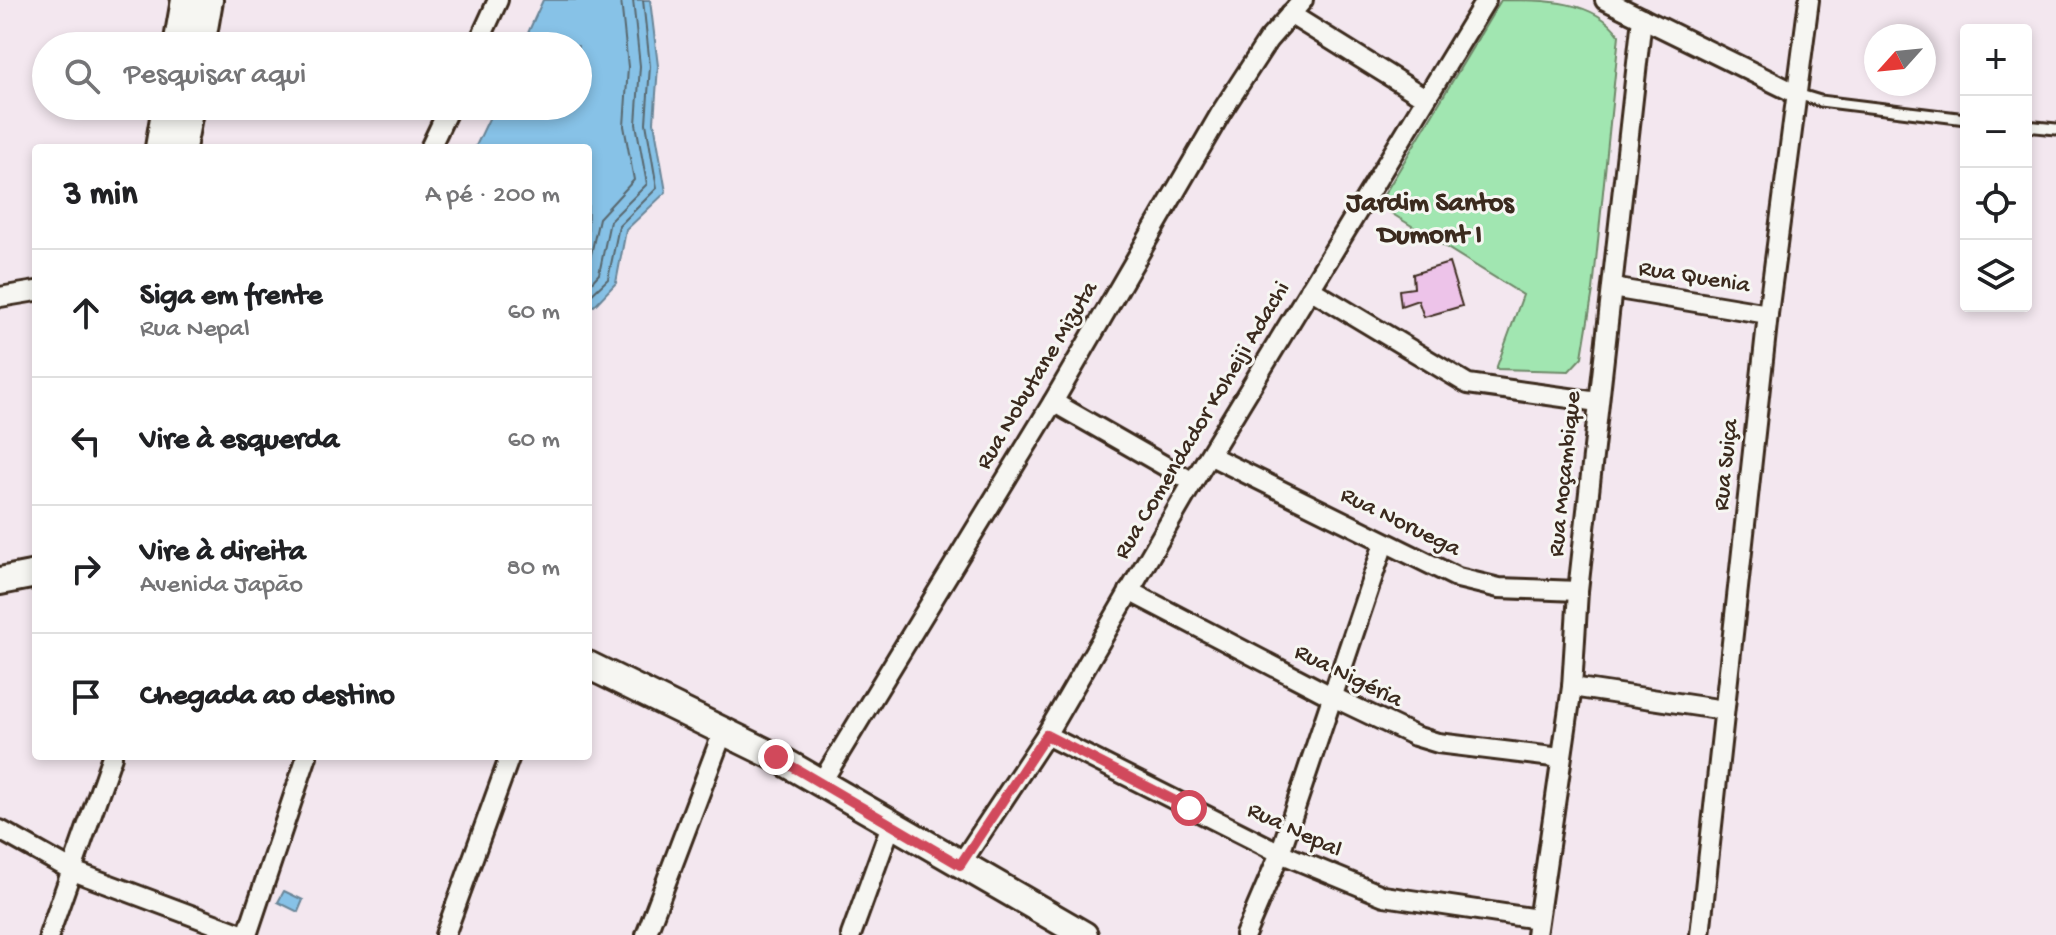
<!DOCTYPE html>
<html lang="pt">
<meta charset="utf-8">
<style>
:root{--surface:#fff;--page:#f6f6f6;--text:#202124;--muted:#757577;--line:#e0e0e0}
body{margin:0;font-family:"Gochi Hand",sans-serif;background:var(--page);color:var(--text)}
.controls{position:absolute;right:24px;top:24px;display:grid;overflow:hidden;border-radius:8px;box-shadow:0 4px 12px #0003}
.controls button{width:72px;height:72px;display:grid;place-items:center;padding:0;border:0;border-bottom:2px solid var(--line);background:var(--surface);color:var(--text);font:40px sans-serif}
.compass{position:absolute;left:1864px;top:24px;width:72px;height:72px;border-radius:50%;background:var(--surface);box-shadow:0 4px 12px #0003;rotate:243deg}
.stop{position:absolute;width:24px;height:24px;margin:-18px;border:6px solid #d1495b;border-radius:50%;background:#fff}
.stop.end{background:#d1495b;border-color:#fff;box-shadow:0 2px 8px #0008}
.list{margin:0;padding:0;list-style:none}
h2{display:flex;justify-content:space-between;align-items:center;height:104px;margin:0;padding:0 32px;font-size:34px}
h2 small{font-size:26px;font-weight:400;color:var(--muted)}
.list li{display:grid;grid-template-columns:52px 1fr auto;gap:24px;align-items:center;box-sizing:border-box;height:128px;padding:0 32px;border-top:2px solid var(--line)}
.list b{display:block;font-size:30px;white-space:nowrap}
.list p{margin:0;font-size:26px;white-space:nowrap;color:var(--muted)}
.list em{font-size:26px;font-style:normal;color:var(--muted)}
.icon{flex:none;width:44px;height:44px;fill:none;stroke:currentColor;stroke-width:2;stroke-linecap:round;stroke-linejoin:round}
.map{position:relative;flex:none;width:2056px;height:935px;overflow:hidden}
.search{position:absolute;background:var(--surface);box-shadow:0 4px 12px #0003;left:32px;top:32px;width:560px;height:88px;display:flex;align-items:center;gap:20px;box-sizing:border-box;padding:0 28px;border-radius:44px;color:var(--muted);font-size:30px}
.panel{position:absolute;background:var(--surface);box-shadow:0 4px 12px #0003;left:32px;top:144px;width:560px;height:616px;border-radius:8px}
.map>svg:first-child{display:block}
.green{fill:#a1e6b1;stroke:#6e8868;stroke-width:2}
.water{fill:#87c2e7;stroke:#698597;stroke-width:2}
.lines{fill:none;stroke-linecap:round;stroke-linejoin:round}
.shore{stroke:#59676e;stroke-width:2}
.building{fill:#edc3e9;stroke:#3b2a1e;stroke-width:2}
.service-casing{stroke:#3b2a1e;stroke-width:15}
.minor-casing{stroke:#3b2a1e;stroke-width:24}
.secondary-casing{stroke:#3b2a1e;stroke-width:32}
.service{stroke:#f6f6f2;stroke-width:9}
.minor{stroke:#f6f6f2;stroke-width:18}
.secondary{stroke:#f6f6f2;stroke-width:26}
.route{stroke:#d1495b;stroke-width:10}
.labels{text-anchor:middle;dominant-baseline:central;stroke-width:6;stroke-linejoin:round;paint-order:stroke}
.street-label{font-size:24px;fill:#3b2a1e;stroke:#f6f6f2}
.quarter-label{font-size:28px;font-weight:bold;fill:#3b2a1e;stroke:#f6f6f2}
</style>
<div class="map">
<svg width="2056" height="935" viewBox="0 0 2056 935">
<rect width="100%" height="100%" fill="#f3e7ef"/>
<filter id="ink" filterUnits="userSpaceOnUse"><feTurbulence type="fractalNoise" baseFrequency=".0125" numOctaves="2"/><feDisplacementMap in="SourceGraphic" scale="16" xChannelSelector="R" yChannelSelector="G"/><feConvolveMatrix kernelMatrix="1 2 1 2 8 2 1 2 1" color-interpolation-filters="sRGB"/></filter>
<g filter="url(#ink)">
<path class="green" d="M1501,0C1545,0 1595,0 1619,35L1593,290L1582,357L1569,371L1496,369L1523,295L1378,205Z"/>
<g class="water">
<path d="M543,0H650L658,66L654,122L666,192L626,230L616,283L594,306L588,305V148H475L495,106H578V46H522Z"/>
<path d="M284,891L303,900L298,912L278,902Z"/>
</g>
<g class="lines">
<g class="shore">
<path d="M588,268L599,218L634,180L624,126L628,67L621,0"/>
<path d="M588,286L599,274L610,221L647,184L636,124L640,66L633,0"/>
<path d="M588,298L608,279L619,226L657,188L646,123L650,66L643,0"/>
</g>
</g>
<path class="building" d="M1449,263L1462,306L1424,317L1418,300L1401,306L1399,290L1414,288L1413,274Z"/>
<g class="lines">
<g class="service-casing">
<g id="service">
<path d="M1797,94L1820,101L1966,119"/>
<path d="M2026,126L2056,129"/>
</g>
</g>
<g class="minor-casing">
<g id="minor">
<path d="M1605,0L1797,94"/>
<path d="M1290,14L1425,98"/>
<path d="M477,46L498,0"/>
<path d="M430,148L450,106"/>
<path d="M1612,288L1768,314"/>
<path d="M1310,289L1468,384L1598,402"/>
<path d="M0,297L36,291"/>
<path d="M1053,402L1193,482"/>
<path d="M1211,456L1458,578L1499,588L1578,591"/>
<path d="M1129,591L1331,696L1415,736L1438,743L1561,758"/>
<path d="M1572,687L1724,710"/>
<path d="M1046,735L1280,853L1384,896L1538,919"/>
<path d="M821,783L1053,402L1222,111L1268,40L1303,0"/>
<path d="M0,830L73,871L244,935"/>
<path d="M960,865L1046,735L1193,482L1486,0"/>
<path d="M49,935L112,756"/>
<path d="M247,935L307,756"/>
<path d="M445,935L510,756"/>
<path d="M646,935L724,729"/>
<path d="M851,935L891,825"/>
<path d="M1245,935L1280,853L1384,543"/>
<path d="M1536,935L1572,687L1578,591L1642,18"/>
<path d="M1700,935L1768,314L1809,0"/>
</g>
</g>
<g class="secondary-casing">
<g id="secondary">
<path d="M177,46L185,0"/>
<path d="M201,46L209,0"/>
<path d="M159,148L166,106"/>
<path d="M182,148L190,106"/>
<path d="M0,581L36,574"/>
<path d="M588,665L776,757L1084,935"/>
</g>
</g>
<use href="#service" class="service"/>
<use href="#minor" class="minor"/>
<use href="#secondary" class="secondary"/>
</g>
</g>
<g class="lines" filter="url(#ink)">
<path class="route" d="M776,757L960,865L1046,735L1189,808"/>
</g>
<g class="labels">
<g class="street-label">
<text transform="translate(1694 278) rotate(9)">Rua Quenia</text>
<text transform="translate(1038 376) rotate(-59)">Rua Nobutane Mizuta</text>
<text transform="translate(1203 421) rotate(-59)">Rua Comendador Koheiji Adachi</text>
<text transform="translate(1727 465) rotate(-84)">Rua Suiça</text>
<text transform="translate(1566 474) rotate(-84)">Rua Moçambique</text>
<text transform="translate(1400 523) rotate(26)">Rua Noruega</text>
<text transform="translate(1348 677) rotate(26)">Rua Nigéria</text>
<text transform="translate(1294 831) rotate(25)">Rua Nepal</text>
</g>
<g class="quarter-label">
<text x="1430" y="204">Jardim Santos<tspan x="1430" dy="32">Dumont I</tspan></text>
</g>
</g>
</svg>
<div class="controls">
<button>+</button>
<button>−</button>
<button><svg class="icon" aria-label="locate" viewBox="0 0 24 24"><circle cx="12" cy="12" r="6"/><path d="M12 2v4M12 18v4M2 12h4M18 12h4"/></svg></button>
<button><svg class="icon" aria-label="layers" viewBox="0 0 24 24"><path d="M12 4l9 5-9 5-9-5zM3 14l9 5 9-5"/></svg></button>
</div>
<svg class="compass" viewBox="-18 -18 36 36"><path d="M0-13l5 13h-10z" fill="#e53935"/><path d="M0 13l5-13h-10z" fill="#757577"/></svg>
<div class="stop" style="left:1189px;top:808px"></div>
<div class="stop end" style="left:776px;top:757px"></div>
<div class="search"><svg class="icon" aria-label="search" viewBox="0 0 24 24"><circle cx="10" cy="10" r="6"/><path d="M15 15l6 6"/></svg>Pesquisar aqui</div>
<section class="panel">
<h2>3 min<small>A pé · 200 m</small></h2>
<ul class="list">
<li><svg class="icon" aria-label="ahead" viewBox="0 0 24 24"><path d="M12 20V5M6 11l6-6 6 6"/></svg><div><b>Siga em frente</b><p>Rua Nepal</p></div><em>60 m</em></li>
<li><svg class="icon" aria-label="left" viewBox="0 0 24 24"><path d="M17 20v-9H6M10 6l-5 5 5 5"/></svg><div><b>Vire à esquerda</b></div><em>60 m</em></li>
<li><svg class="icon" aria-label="right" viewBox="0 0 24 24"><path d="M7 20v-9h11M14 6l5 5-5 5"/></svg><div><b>Vire à direita</b><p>Avenida Japão</p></div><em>80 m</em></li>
<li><svg class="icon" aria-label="arrive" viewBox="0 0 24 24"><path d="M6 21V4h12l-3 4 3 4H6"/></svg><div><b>Chegada ao destino</b></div></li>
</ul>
</section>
</div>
